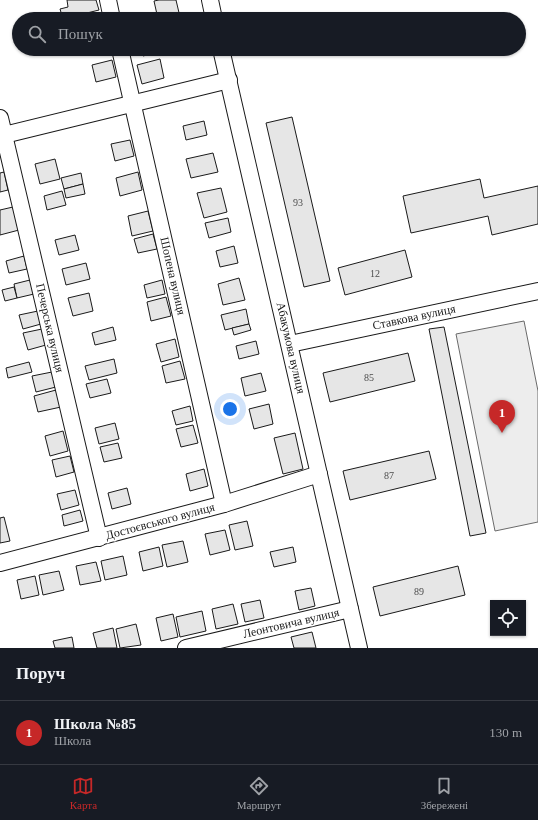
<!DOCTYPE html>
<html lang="uk">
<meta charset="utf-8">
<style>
:root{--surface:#171b24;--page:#20242c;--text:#f1f3f6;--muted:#9ea1a6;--line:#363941;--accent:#c62828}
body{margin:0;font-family:Georgia,serif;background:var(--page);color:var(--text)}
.controls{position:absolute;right:12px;bottom:12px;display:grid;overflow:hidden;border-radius:0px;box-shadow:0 1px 3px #0004}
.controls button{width:36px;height:36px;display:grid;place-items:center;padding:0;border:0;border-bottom:1px solid var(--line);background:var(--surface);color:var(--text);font:20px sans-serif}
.you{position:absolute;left:230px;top:409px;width:14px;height:14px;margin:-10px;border:3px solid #fff;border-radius:50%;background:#1a73e8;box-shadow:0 0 0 6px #1a73e833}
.badge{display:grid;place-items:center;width:26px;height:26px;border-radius:50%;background:var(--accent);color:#fff;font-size:13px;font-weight:700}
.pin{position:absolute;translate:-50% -33px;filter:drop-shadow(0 1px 2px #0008)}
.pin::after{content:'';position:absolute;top:21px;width:14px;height:12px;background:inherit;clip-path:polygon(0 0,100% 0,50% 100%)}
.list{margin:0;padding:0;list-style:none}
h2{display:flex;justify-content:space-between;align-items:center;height:52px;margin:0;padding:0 16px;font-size:17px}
h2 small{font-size:13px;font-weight:400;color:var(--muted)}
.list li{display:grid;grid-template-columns:26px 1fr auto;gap:12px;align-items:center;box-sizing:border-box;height:64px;padding:0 16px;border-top:1px solid var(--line)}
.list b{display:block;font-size:15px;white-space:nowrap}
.list p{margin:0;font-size:13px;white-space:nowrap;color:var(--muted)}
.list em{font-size:13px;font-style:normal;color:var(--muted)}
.icon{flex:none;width:22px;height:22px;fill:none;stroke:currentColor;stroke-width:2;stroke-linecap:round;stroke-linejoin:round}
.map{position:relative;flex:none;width:538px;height:648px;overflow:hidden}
.search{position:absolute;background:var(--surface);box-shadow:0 1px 3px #0004;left:12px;right:12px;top:12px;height:44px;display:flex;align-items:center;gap:10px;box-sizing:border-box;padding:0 14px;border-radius:22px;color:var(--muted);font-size:15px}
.sheet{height:116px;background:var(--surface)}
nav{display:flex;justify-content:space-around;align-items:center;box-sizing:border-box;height:56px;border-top:1px solid var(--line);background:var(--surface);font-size:11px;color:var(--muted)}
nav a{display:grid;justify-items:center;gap:2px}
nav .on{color:var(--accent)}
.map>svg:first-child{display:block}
.built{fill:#ededed;stroke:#6a6a6a}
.building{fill:#e6e6e6;stroke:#1a1a1a}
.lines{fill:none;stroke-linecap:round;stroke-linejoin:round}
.minor-casing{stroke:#1a1a1a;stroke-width:18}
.minor{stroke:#fff;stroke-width:16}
.labels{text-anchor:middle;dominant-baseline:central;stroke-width:3;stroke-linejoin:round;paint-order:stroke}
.number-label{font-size:10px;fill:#4d4d4d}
.street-label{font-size:12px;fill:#1a1a1a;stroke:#fff}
</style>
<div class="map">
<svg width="538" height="648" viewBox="0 0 538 648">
<rect width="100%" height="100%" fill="#fff"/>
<path class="built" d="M524,321L538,391V522L495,531L456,334Z"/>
<g class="building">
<path d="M67,0H96L99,10L63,19L60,9L68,7Z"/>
<path d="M159,0H176L180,17L171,19H158L154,1Z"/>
<path d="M100,14L101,19H80Z"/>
<path d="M141,49H166V50L143,56Z"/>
<path d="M160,59L164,78L142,84L137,65Z"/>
<path d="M112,60L116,77L96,82L92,65Z"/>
<path d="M292,117L330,281L304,287L266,123Z"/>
<path d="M204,121L207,135L186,140L183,126Z"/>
<path d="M130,140L134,156L115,161L111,144Z"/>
<path d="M213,153L218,172L191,178L186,159Z"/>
<path d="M55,159L60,179L40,184L35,164Z"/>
<path d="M4,172L8,190L0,192V173Z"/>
<path d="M138,172L142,190L120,196L116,178Z"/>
<path d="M81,173L83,184L64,189L61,178Z"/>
<path d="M480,179L484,198L538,186V224L492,235L488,216L411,233L403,196Z"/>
<path d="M83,184L85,194L66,198L64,189Z"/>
<path d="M221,188L227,212L204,218L197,193Z"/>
<path d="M62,191L66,205L47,210L44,196Z"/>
<path d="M13,207L19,230L0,235V210Z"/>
<path d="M148,211L153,231L132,236L128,216Z"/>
<path d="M228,218L231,232L209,238L205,223Z"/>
<path d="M153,234L157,249L138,253L134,239Z"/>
<path d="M75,235L79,250L59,255L55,240Z"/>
<path d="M234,246L238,263L220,267L216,251Z"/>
<path d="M405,250L412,277L345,295L338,268Z"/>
<path d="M24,256L27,269L9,273L6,261Z"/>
<path d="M86,263L90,279L66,285L62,269Z"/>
<path d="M239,278L245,300L223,305L218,284Z"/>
<path d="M30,280L34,294L17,298L14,284Z"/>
<path d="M162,280L165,294L147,298L144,285Z"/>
<path d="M14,287L17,298L5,301L2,290Z"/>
<path d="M89,293L93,311L73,316L68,298Z"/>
<path d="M166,297L171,316L151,321L147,302Z"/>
<path d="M246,309L249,324L225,330L221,315Z"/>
<path d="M38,311L41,324L23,329L19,315Z"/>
<path d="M249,324L251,330L234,335L232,328Z"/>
<path d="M113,327L116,340L95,345L92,333Z"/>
<path d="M444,327L486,533L470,536L429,329Z"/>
<path d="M42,329L46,345L28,350L23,333Z"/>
<path d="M175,339L179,357L161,362L156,344Z"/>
<path d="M256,341L259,354L239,359L236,346Z"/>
<path d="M408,353L415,381L330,402L323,373Z"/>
<path d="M114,359L117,373L89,380L85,366Z"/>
<path d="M180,361L185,379L166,383L162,366Z"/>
<path d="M29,362L32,372L8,378L6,368Z"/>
<path d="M52,372L56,387L36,392L32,376Z"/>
<path d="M261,373L266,391L245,396L241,378Z"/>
<path d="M107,379L111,393L90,398L86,384Z"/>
<path d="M56,390L61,407L38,412L34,396Z"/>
<path d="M269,404L273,424L254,429L249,409Z"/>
<path d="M190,406L193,421L176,425L172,411Z"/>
<path d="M115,423L119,439L99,444L95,428Z"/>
<path d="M193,425L198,443L181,447L176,429Z"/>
<path d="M63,431L68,451L50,456L45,436Z"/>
<path d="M295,433L303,469L283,474L274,438Z"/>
<path d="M118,443L122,458L104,462L100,447Z"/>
<path d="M429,451L436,479L350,500L343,471Z"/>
<path d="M70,456L74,472L56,477L52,460Z"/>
<path d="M204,469L208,486L190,491L186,474Z"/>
<path d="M127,488L131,504L112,509L108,493Z"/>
<path d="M75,490L79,505L61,510L57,494Z"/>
<path d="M80,510L83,521L64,526L62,515Z"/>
<path d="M4,517L10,541L0,543V518Z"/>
<path d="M247,521L253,546L235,550L229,525Z"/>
<path d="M225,530L230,550L210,555L205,534Z"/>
<path d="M183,541L188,562L167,567L162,545Z"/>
<path d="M159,547L163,566L143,571L139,552Z"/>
<path d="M293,547L296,562L274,567L270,552Z"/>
<path d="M123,556L127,575L105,580L101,561Z"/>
<path d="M96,562L101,581L80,585L76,566Z"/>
<path d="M458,566L465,595L380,616L373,587Z"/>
<path d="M59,571L64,590L43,595L39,575Z"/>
<path d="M35,576L39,595L21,599L17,580Z"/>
<path d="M311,588L315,606L299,610L295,591Z"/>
<path d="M260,600L264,618L245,622L241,604Z"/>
<path d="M233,604L238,624L216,629L212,609Z"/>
<path d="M202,611L206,631L180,637L176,617Z"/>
<path d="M173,614L178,637L161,641L156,618Z"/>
<path d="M136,624L141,645L120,648L116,629Z"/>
<path d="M113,628L117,648H97L93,633Z"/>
<path d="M312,632L316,648H294L291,637Z"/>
<path d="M72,637L74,648H55L53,641Z"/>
</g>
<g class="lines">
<g class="minor-casing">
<g id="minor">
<path d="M108,0L112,19"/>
<path d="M210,0L214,19"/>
<path d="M120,49L224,504"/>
<path d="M221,49L359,648"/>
<path d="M0,118L99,538"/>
<path d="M0,136L229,80"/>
<path d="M290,344L538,291"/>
<path d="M0,563L224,504L319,474"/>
<path d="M186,648L350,609"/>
</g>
</g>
<use href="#minor" class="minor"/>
</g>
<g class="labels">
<g class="number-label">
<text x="298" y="202">93</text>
<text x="375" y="273">12</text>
<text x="369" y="377">85</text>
<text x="389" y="475">87</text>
<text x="419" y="591">89</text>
</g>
<g class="street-label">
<text transform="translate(173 276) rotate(77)">Шопена вулиця</text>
<text transform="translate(414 317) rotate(-12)">Ставкова вулиця</text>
<text transform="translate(50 328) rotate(77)">Печерська вулиця</text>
<text transform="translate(291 348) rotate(77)">Абакумова вулиця</text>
<text transform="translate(160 521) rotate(-15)">Достоєвського вулиця</text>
<text transform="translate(291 623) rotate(-13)">Леонтовича вулиця</text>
</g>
</g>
</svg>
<div class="controls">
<button><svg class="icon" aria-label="locate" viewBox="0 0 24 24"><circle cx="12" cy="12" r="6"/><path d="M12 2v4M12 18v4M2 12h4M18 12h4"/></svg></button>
</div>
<div class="you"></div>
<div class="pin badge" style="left:502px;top:433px">1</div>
<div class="search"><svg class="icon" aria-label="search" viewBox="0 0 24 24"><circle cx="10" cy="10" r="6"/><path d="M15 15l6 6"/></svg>Пошук</div>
</div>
<section class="sheet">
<h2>Поруч<small></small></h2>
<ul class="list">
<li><span class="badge">1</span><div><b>Школа №85</b><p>Школа</p></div><em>130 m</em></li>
</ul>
</section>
<nav>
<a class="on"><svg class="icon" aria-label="map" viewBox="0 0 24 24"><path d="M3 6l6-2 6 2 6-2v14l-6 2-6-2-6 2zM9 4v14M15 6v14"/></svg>Карта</a>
<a><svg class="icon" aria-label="directions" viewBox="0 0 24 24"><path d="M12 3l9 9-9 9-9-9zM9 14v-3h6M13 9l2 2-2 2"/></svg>Маршрут</a>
<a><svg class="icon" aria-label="saved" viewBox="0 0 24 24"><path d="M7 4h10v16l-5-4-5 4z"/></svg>Збережені</a>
</nav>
